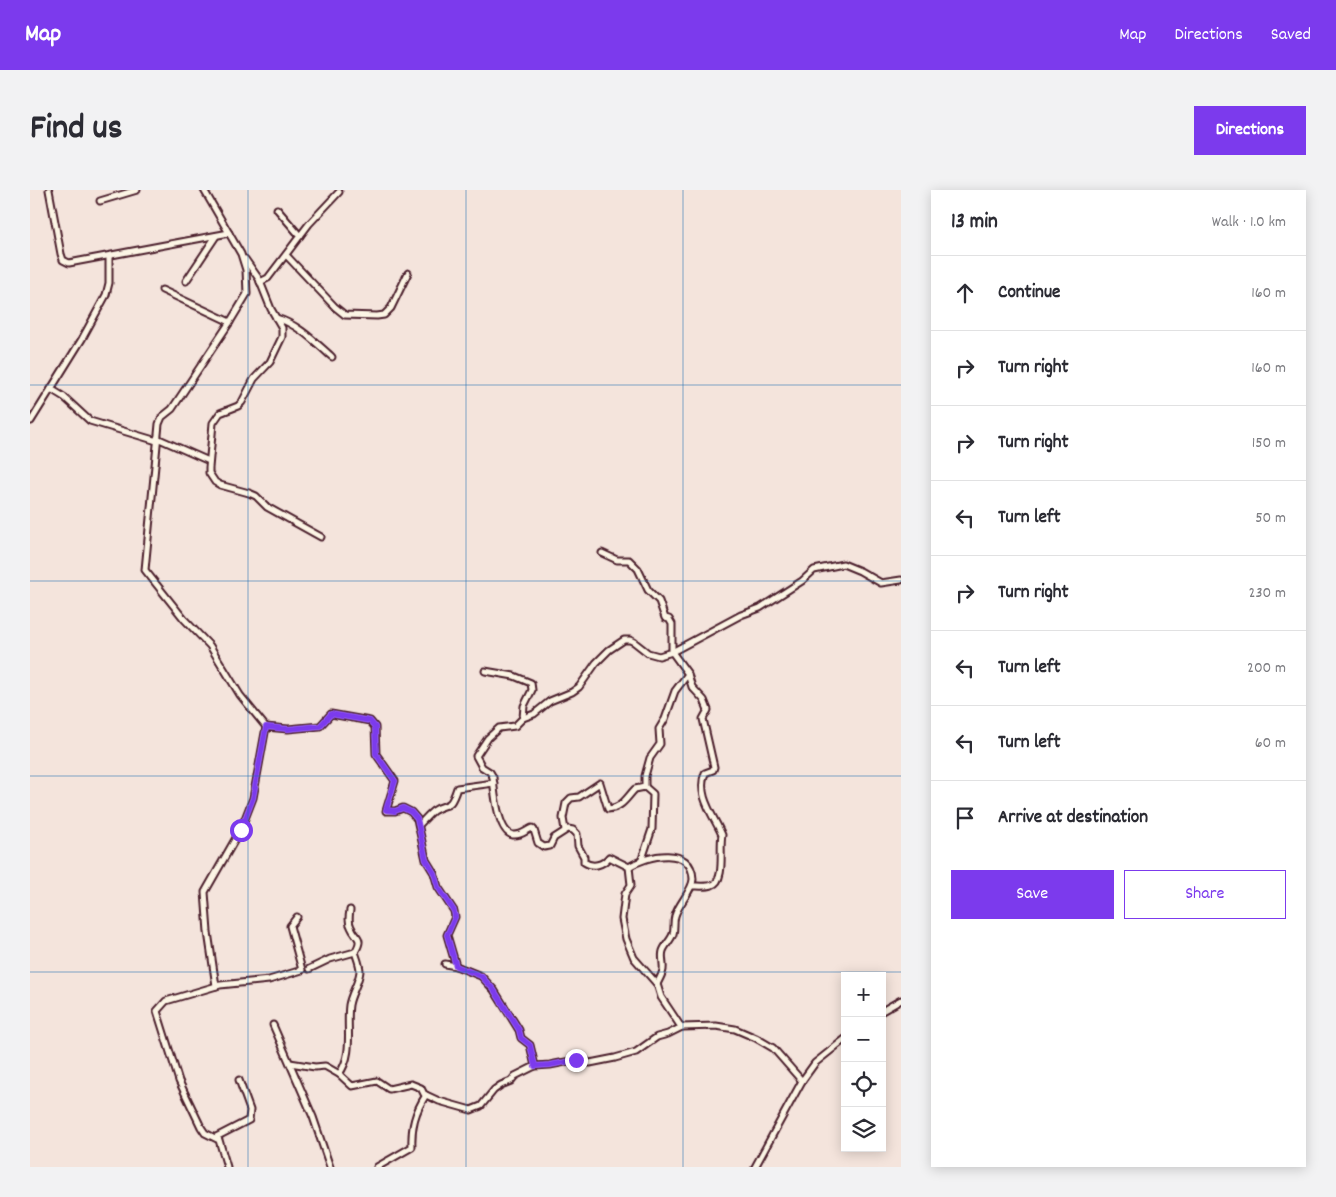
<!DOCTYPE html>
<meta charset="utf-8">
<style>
:root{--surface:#fff;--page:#f2f2f3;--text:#2b2b33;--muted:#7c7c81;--line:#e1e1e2;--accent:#7c3aed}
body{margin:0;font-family:Dekko,sans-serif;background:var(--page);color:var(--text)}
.controls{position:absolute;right:15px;bottom:15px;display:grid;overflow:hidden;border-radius:0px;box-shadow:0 2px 12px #0003}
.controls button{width:45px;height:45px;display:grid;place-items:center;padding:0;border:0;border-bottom:1px solid var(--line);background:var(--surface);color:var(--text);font:25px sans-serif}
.stop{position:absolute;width:15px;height:15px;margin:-11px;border:4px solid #7c3aed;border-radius:50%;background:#fff}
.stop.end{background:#7c3aed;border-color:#fff;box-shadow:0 1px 5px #0008}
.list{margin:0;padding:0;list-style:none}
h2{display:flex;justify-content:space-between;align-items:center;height:65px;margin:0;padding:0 20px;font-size:21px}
h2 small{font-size:16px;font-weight:400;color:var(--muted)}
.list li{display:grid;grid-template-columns:32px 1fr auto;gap:15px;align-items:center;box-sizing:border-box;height:75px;padding:0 20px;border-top:1px solid var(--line)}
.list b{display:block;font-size:19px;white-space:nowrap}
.list em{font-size:16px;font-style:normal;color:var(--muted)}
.actions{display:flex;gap:10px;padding:15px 20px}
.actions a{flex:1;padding:11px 0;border:1px solid var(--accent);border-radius:0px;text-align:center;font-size:18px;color:var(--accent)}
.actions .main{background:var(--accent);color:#fff}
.icon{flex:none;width:28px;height:28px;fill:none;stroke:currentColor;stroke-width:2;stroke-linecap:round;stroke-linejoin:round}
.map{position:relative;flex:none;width:871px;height:977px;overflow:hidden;border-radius:0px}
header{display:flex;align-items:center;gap:30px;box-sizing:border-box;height:70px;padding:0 25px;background:var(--accent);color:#fff}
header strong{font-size:24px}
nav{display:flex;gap:28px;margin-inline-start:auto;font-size:18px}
.intro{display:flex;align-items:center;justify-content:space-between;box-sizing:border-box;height:120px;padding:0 30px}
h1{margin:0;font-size:35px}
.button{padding:12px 22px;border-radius:0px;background:var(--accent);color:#fff;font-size:18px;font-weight:700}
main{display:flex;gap:30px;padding:0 30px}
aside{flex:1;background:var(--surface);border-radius:0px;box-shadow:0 2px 12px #0003}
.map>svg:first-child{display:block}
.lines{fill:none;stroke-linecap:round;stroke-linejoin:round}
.street-casing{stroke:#4a1f2b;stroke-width:9}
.street{stroke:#fcf5e5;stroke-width:5}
.route{stroke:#7c3aed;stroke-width:6}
.grid{fill:none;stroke:#1f6fb2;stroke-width:1;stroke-opacity:0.55}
</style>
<header>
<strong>Map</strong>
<nav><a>Map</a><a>Directions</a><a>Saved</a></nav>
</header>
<div class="intro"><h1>Find us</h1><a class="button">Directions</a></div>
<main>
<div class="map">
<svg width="871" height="977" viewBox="0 0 871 977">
<rect width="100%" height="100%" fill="#f4e4dc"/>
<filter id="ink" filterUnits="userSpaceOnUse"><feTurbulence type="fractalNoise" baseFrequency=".02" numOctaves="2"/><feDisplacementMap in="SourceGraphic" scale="10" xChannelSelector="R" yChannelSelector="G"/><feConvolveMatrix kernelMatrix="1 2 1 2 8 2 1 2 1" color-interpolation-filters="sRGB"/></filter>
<g filter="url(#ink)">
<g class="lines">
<g class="street-casing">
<g id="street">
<path d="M19,0L31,64L33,70L39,73L199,43"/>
<path d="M174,0L211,64L216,80L217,104L200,132L142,219L132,227L129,234L115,380L154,429L180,456L210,505L236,537"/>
<path d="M70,11L107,0"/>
<path d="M247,19L270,46"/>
<path d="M256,65L305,117L315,125L347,126L354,125L361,118L378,83"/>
<path d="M215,69L229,89L241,119L252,138V147L240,172L224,189L212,212L208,216L190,223L183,233L179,278V283L185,292L190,295L219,303L226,306L237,317L291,347"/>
<path d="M156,91L186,46"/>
<path d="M230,92L238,88L279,34L309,2"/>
<path d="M132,100L200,132"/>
<path d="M246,128C268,134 285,152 302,167"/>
<path d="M21,199L34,207L60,231L127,251"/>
<path d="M1,231L52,149L76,105L79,93V66"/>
<path d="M127,248L179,271"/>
<path d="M572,363L587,370H599L608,379L618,400L629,411L635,428L639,429L642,434V462L658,484L662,497L674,510L678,520L673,529L684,577L683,580L675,583C666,605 684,626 692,645C689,657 696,691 682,695C677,697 668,696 662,696"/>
<path d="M455,481L484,486L501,493L502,500L494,516L493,528"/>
<path d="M615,597V586L620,568L630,554L629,539L635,529L645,501L658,484"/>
<path d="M389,635C393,631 398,625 403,621C418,611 419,622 427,598L464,593"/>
<path d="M535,640L533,628L536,613L541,608L549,607L570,593L578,619C592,618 596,608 605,599L615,597L623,604L622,639L612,669"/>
<path d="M599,677C617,665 662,655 663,689C663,700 648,714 645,726C643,732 645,738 643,744C641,750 635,755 633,761C631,767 634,774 633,780C632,785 629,790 627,794"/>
<path d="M415,774L426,776L451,786L464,800L489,840L491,848L500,855L505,876"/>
<path d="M279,779L300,769L325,762"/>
<path d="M186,796L178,742L175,702L211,639L223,608L236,537L258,539L290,536L301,524L340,531L345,537L346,564L365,591L356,621H365L373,618L381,622L387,629L396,670L404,683L408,697L424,721L425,727L417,745L426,776"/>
<path d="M852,821L871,810"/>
<path d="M243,835L283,927L300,977"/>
<path d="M260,873L285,877L295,876L309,884L322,896L347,891L359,899L381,894L391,898L394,904L409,911L441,920L451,916L464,900L471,895L481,891L485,886L505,876L520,875L546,870H553L560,873L585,868L606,862L627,847L638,844L652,837"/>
<path d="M309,884C324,864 316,838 319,815C321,803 329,793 330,781C330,775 327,768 325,762C334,747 326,749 321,737C318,732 319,726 320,720"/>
<path d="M772,891L743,858L726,848L705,839L686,836L652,837L649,834L631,807L627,794L604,768L596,749L592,729L595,704L601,695L599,677L579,667C573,675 563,678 554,672V667L548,656L547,644L543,640L538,639L524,648L520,656L514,657L508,653L504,640L502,638C495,641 491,646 483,645C468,643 464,600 463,587L460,582L452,577L446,566L458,548L469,538L485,536L493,528L504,524L520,511L542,502L549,497L566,473L579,460L594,450H600L604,452L618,463L629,466L642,462L711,425L730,418L772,391L784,380L813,374L830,381L851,393L871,390"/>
<path d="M186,947L219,930L220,920L209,890"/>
<path d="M197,977L189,950L175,943L171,937L149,891L127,821L136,811L190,795L239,790L272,780L260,736L267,727"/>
<path d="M347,977L382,957C381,937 385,922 396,905"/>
<path d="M725,977L772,891L785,873L815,849"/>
</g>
</g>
<use href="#street" class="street"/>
</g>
</g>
<g class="lines" filter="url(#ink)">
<path class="route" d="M211,640L223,608L236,537L258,539L290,536L301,524L340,531L345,537L346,564L365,591L356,620L365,621L373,618L381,622L387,629L396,670L404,683L408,697L424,721L425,727L417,745L426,776L451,786L464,800L489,840L491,848L500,855L505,876L520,875L546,870"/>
</g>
<path class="grid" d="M218,0V977M436,0V977M653,0V977M0,195H871M0,391H871M0,586H871M0,782H871"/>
</svg>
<div class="controls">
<button>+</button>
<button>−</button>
<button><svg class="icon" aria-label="locate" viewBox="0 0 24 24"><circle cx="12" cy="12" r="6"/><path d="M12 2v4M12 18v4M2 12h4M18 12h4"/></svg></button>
<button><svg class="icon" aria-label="layers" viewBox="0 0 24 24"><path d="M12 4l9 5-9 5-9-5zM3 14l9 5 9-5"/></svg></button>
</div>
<div class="stop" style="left:211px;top:640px"></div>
<div class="stop end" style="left:546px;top:870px"></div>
</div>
<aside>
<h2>13 min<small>Walk · 1.0 km</small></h2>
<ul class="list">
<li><svg class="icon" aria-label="ahead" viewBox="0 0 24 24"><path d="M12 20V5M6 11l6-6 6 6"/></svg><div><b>Continue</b></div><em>160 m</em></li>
<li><svg class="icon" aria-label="right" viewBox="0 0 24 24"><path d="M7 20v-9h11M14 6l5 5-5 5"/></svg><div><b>Turn right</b></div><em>160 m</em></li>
<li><svg class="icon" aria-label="right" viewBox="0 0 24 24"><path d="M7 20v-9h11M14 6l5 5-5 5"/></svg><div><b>Turn right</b></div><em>150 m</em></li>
<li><svg class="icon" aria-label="left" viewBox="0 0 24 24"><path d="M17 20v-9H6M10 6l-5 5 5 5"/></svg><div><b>Turn left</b></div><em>50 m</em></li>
<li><svg class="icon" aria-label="right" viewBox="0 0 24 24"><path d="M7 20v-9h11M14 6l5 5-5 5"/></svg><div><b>Turn right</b></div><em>230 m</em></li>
<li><svg class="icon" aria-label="left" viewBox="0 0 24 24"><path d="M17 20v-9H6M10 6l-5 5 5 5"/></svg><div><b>Turn left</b></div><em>200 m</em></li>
<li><svg class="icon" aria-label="left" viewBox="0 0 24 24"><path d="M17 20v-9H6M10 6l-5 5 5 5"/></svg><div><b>Turn left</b></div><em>60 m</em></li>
<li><svg class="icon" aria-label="arrive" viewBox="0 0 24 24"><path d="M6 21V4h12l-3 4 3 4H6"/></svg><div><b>Arrive at destination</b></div></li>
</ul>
<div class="actions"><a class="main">Save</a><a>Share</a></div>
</aside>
</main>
